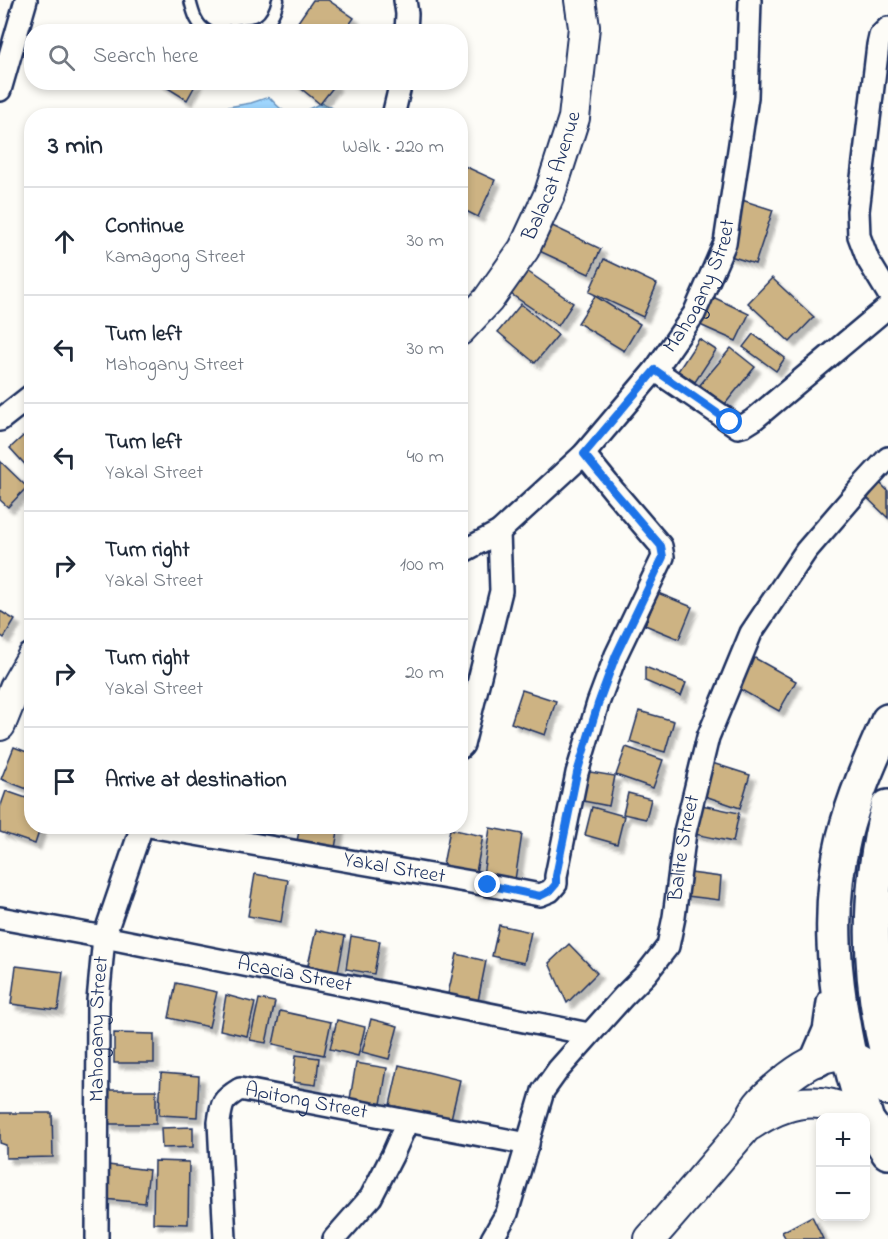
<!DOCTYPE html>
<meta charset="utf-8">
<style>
:root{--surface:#fff;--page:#f2f2f3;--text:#1f2937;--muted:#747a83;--line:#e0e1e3}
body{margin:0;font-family:"Indie Flower",sans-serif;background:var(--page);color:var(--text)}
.controls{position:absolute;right:18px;bottom:18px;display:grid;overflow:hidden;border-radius:12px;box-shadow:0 3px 9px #0003}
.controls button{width:54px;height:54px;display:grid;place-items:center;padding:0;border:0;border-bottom:2px solid var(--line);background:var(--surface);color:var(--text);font:30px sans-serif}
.stop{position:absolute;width:18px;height:18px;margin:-14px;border:4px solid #1a73e8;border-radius:50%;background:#fff}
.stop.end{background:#1a73e8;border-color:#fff;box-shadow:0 2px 6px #0008}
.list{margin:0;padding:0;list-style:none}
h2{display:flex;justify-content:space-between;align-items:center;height:78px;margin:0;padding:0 24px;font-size:26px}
h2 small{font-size:20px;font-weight:400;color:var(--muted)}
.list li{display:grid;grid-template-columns:39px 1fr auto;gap:18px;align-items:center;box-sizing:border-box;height:108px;padding:0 24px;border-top:2px solid var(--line)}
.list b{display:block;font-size:22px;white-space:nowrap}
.list p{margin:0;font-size:20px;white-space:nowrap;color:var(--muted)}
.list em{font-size:20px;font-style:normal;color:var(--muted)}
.icon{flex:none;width:33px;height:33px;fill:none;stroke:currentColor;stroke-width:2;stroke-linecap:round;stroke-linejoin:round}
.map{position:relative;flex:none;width:888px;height:1239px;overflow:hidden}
.search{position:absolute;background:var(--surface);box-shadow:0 3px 9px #0003;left:24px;top:24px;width:444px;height:66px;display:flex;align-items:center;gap:15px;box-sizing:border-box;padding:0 21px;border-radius:24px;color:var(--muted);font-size:22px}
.panel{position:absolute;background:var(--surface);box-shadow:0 3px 9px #0003;left:24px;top:108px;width:444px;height:726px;border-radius:24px}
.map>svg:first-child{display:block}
.water{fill:#9ed5fd;stroke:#6a93bd;stroke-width:1.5}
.building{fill:#cdb383;stroke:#1b2f5e;stroke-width:1.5;filter:url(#shadow)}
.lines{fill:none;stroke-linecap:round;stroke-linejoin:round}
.lane-casing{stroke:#1b2f5e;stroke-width:15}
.street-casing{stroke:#1b2f5e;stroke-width:26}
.secondary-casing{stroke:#1b2f5e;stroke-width:34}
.primary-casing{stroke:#1b2f5e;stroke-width:38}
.highway-casing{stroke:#1b2f5e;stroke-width:38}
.lane{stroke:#fdfcf7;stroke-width:10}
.street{stroke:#fdfcf7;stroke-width:21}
.secondary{stroke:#fdfcf7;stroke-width:30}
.primary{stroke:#fdfcf7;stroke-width:33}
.highway{stroke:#fdfcf7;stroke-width:33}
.route{stroke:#1a73e8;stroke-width:8}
.labels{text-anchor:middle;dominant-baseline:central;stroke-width:4.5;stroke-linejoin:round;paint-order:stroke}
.street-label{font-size:21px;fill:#1b2f5e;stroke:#fdfcf7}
</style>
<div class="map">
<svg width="888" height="1239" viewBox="0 0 888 1239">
<defs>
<filter id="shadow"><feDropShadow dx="5.5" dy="5.5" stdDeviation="1.5" flood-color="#0004"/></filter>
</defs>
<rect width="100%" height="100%" fill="#fdfcf7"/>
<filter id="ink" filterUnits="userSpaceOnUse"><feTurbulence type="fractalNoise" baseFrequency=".0167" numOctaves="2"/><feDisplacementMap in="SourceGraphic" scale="12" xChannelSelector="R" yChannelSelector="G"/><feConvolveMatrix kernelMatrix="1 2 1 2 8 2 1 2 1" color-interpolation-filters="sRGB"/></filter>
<g filter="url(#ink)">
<path class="water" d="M269,97C273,101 276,105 280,108C294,120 308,108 322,103C329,106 337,109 339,115L221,116L228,107L251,103Z"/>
<g class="building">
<path d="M313,0H328L354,18L344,32H291Z"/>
<path d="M158,82H197L187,100Z"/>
<path d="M293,82H332L335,85L320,104Z"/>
<path d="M460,164L495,180L478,217L460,208Z"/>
<path d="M742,200L773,210L755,264L724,254Z"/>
<path d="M544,222L601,249L589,274L533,248Z"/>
<path d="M604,259L657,284L643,317L589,292Z"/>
<path d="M524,269L573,303L558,326L508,292Z"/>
<path d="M772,278L814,317L790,342L748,303Z"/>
<path d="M595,296L640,324L624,351L578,323Z"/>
<path d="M713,297L749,314L736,341L700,325Z"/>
<path d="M521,304L558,335L535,363L498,332Z"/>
<path d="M753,334L785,358L776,371L743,347Z"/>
<path d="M699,339L716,350L695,382L678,371Z"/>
<path d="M731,348L755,367L725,404L700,385Z"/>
<path d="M32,428V472L10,448Z"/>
<path d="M0,461L27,487L8,507L0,500Z"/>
<path d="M875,478L888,491V518L861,492Z"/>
<path d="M658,593L692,607L679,639L645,625Z"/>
<path d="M0,611L15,620L4,638L0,635Z"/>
<path d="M753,657L796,681L779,711L736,687Z"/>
<path d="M645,667L686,683L681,696L645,681Z"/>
<path d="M522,690L556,701L545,735L511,723Z"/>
<path d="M639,711L674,721L665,752L630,742Z"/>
<path d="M14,747L32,754V791L1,779Z"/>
<path d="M626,747L663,760L653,788L616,775Z"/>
<path d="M709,762L750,775L740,808L699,794Z"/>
<path d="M584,771L615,776L609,806L578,800Z"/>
<path d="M6,791L32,800V826H41L35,844L0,832V808Z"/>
<path d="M628,793L651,799L646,819L623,814Z"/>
<path d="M697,804L739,813L733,842L690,833Z"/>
<path d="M592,807L624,816L617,844L585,835Z"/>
<path d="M232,826H260L259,834L231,828Z"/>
<path d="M300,826H339L335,848L297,841Z"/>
<path d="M490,828L522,834L515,880L483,875Z"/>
<path d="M450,829L483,836L476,872L443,865Z"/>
<path d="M683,872L721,877L719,900L679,895Z"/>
<path d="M255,874L288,880L281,922L248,916Z"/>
<path d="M499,925L531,932L524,963L492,956Z"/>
<path d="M316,930L345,936L338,972L308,965Z"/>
<path d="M351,936L380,941L374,974L346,969Z"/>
<path d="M569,944L597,973L567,1003L549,963Z"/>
<path d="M457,954L486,961L478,1001L448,994Z"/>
<path d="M16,966L63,972L58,1010L11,1004Z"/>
<path d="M176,983L217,992L209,1027L169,1018Z"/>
<path d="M226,995L255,1003L247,1036L220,1030Z"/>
<path d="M259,999L275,1002L266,1043L250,1040Z"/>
<path d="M280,1011L331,1022L324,1055L273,1044Z"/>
<path d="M371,1019L398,1026L389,1059L362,1052Z"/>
<path d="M337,1020L365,1027L358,1056L330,1049Z"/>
<path d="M114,1033L154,1034V1063H114Z"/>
<path d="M296,1055L319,1058L316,1085L293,1082Z"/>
<path d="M356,1063L387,1068L381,1104L350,1099Z"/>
<path d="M399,1065L460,1080L451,1119L390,1105Z"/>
<path d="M161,1073L199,1076L197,1117L159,1115Z"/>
<path d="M106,1090H156V1124H107Z"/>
<path d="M0,1113H52L53,1157L6,1158V1145L0,1143Z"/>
<path d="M193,1127V1147L162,1148L161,1128Z"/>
<path d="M154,1161L189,1162L188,1224L153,1223Z"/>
<path d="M108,1165L149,1170L145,1203L104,1199Z"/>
<path d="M812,1216L823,1239H786L782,1232Z"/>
</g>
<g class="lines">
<g class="lane-casing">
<g id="lane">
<path d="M190,0C193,12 196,26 209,32"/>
<path d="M230,32C257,29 271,30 278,0"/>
</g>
</g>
<g class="street-casing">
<g id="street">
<path d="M405,0L407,14L406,32"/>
<path d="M888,28L880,36L878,45L858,211L859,236L868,260L888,293"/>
<path d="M0,90L26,0"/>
<path d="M393,116L401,82"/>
<path d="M655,370L738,427L745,425L753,420L888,307"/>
<path d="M0,420L32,395"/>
<path id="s1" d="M460,553L499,532L584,454L655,370L694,314L725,243L747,97L750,0"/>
<path d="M460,748L463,745L501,591L499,532"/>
<path id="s2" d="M149,826L488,885L540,895L550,891L556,884V876L577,773L598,703L616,655L663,557L661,546L614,491L584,454"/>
<path id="s3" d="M0,918L104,937L589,1034"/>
<path id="s4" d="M97,1239L98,1001L104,937L142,826"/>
<path id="s5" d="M225,1239L219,1122C222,1102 222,1100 240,1089L528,1144"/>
<path d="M334,1239L371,1197L392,1156L407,1122"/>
<path id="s6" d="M492,1239L507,1213L543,1091L558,1070L623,997L646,974L668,946L674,917L685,832L708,737L751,633L806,551L863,485L888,458"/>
</g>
</g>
<g class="secondary-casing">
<g id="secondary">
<path id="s7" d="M460,330L488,300L524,249L550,193L574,118L584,27L580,0"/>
<path d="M0,725L15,688L32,658"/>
<path d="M750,1125C787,1100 822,1093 861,1118"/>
<path d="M650,1239C679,1206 708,1172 736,1139C739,1135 743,1132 745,1128C750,1121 753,1112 759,1104C767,1094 779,1085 789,1077C829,1046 860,1046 888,1090"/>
</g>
</g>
<g class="primary-casing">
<path id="primary" d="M867,1121L879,1137L888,1152"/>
</g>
<g class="highway-casing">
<g id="highway">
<path d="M888,807C867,888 867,976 888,1057"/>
<path d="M818,1059L830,1031L834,1003"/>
<path d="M867,1121C861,1099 853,1077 849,1055C834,983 826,909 844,837C854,797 871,759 888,721"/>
</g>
</g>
<use href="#lane" class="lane"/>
<use href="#street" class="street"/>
<use href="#secondary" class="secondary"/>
<use href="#primary" class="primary"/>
<use href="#highway" class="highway"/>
</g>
</g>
<g class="lines" filter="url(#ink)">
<path class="route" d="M488,885L540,896L550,891L556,884V876L577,773L598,704L616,655L663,557L661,546L614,491L584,454L655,370L730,422"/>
</g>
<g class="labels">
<g class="street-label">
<text stroke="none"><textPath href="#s7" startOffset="182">Balacat Avenue</textPath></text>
<text stroke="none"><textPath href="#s1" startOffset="366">Mahogany Street</textPath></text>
<text stroke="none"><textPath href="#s6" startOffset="448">Balite Street</textPath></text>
<text stroke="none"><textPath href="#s2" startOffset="249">Yakal Street</textPath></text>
<text stroke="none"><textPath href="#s3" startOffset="300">Acacia Street</textPath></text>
<text stroke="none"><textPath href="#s4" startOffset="210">Mahogany Street</textPath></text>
<text stroke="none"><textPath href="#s5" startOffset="226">Apitong Street</textPath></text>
</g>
</g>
</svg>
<div class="controls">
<button>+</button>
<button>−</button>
</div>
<div class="stop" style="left:730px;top:422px"></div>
<div class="stop end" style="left:488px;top:885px"></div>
<div class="search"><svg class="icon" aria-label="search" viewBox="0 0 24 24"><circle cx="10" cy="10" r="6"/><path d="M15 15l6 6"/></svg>Search here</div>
<section class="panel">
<h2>3 min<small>Walk · 220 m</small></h2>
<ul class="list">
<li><svg class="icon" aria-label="ahead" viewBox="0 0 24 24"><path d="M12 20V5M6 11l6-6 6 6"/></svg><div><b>Continue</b><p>Kamagong Street</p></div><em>30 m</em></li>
<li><svg class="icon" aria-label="left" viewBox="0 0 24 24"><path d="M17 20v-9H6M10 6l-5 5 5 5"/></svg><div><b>Turn left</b><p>Mahogany Street</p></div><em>30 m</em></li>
<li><svg class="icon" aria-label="left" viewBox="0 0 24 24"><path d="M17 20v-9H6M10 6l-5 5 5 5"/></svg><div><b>Turn left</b><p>Yakal Street</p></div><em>40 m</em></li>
<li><svg class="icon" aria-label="right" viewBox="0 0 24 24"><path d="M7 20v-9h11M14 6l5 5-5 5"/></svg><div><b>Turn right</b><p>Yakal Street</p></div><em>100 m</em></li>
<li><svg class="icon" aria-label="right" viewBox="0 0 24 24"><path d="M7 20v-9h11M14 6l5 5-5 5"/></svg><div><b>Turn right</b><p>Yakal Street</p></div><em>20 m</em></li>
<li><svg class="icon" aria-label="arrive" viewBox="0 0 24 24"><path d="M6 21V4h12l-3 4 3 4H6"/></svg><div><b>Arrive at destination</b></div></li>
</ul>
</section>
</div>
